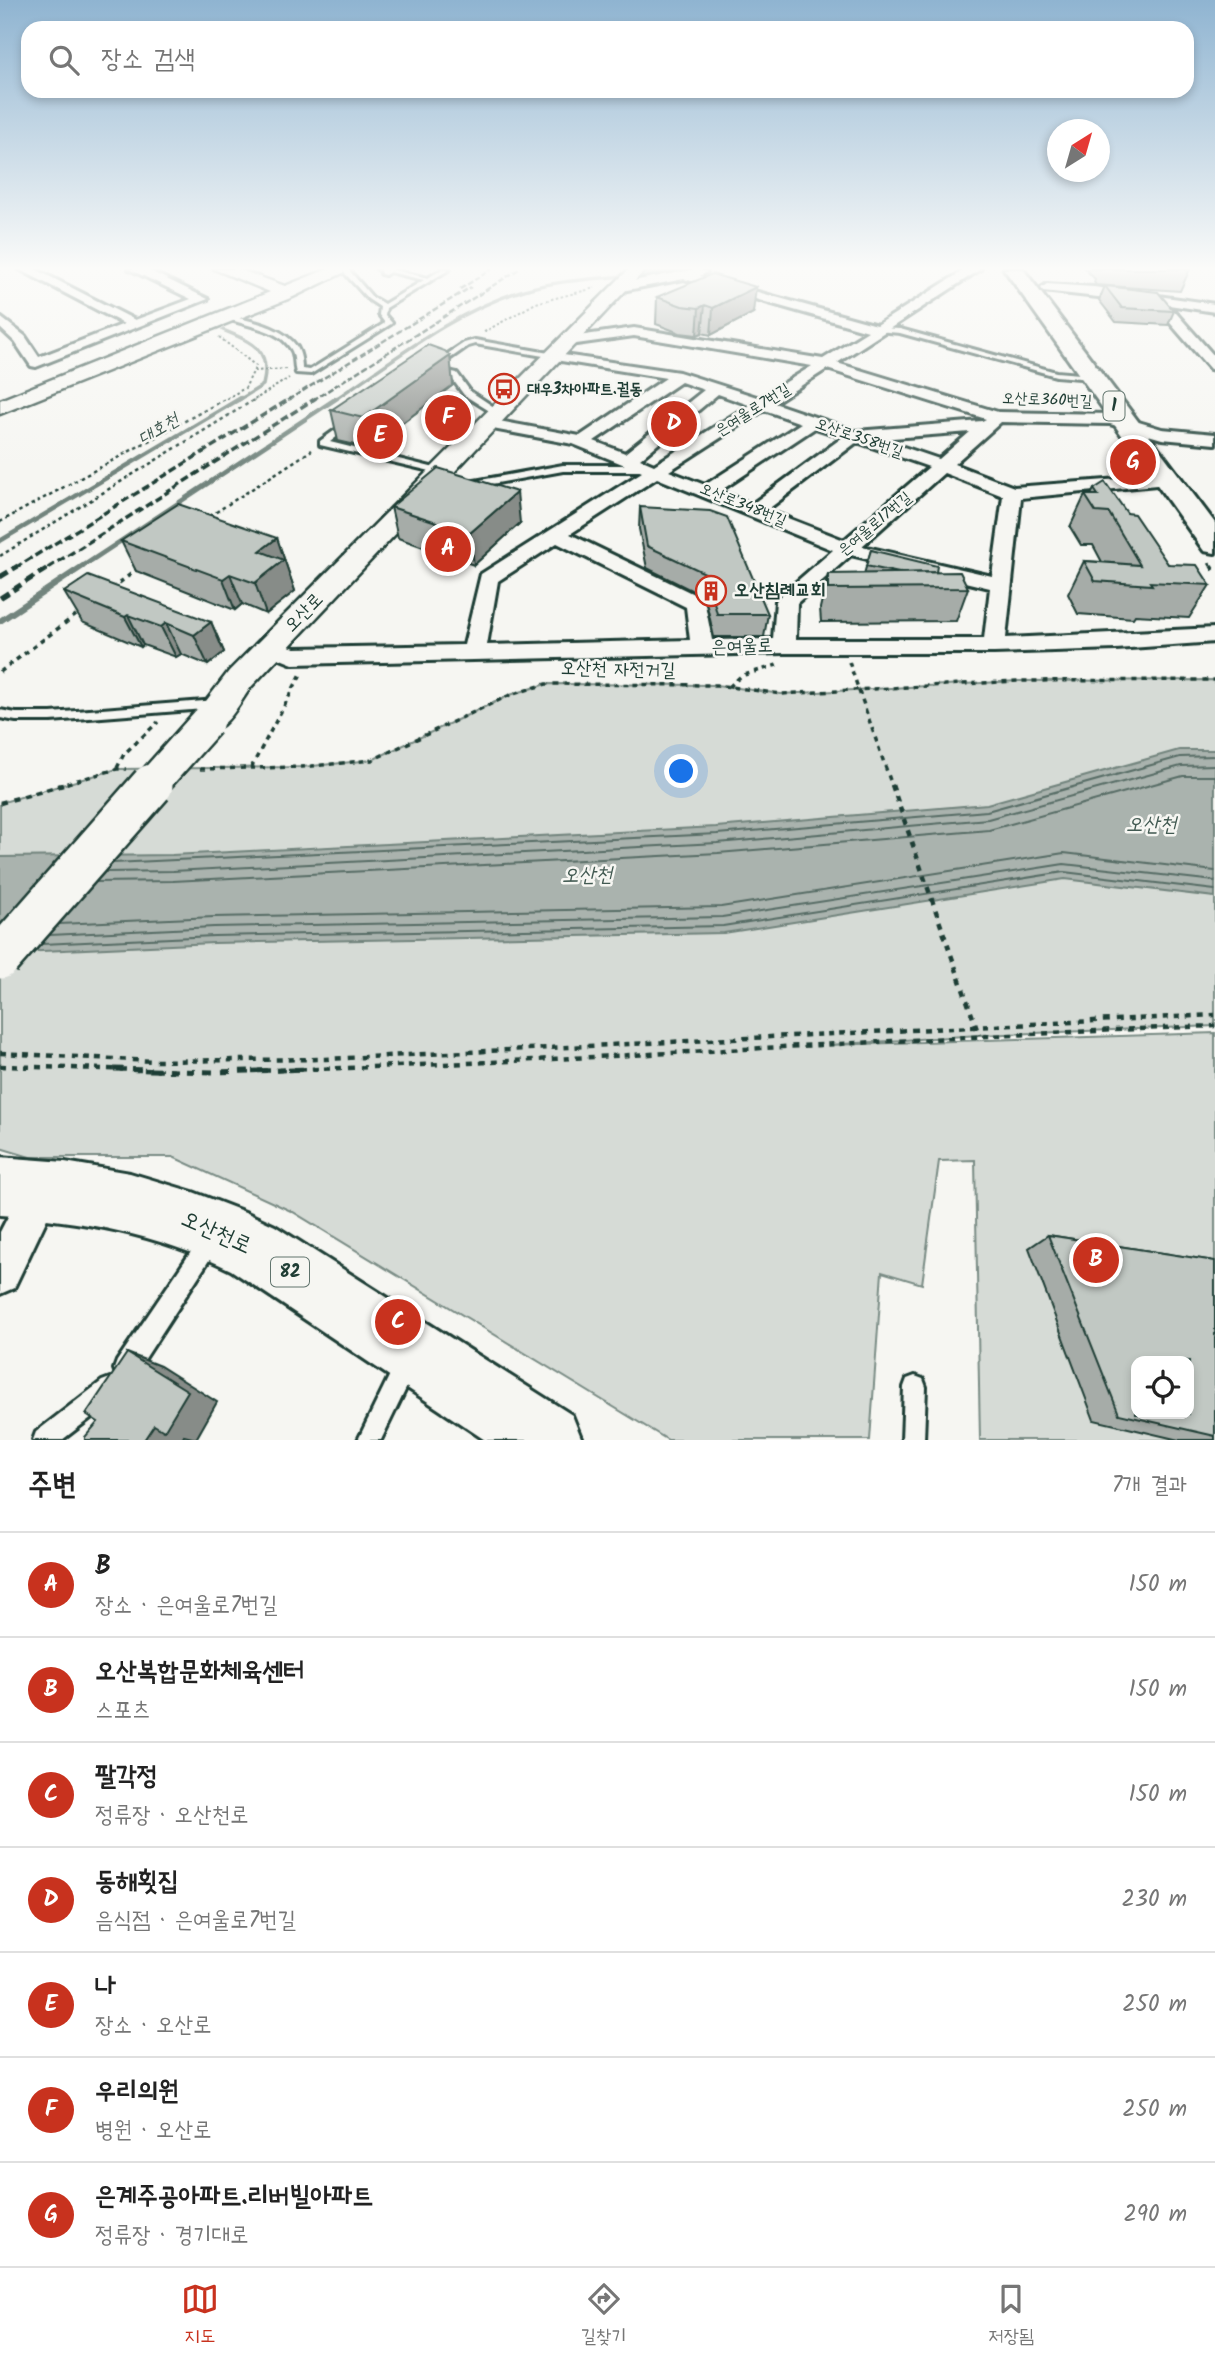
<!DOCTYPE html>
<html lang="ko">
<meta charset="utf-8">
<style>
:root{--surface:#fff;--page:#f6f6f6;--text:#222;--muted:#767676;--line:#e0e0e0;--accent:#c8321e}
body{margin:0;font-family:Kalam,"Poor Story",sans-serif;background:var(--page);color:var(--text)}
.controls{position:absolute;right:21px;bottom:21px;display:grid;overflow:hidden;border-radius:14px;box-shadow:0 4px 10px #0003}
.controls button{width:63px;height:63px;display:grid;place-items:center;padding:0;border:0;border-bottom:2px solid var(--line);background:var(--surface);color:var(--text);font:35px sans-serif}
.compass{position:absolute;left:1047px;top:119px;width:63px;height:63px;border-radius:50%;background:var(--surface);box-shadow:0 4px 10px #0003;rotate:37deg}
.you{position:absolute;left:682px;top:772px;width:24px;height:24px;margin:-18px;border:5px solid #fff;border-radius:50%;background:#1a73e8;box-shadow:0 0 0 10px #1a73e833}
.badge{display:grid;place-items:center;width:46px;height:46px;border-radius:50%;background:var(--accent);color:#fff;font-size:23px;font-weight:700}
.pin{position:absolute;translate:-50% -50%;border:4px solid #fff;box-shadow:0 2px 7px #0006}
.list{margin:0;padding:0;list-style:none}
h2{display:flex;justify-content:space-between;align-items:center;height:91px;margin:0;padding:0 28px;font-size:30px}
h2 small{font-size:23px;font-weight:400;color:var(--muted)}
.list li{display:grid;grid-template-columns:46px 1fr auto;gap:21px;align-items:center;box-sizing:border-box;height:105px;padding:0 28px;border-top:2px solid var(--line)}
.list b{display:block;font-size:26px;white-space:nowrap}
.list p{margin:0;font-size:23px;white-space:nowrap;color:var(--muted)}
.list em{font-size:23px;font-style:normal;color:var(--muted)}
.icon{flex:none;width:38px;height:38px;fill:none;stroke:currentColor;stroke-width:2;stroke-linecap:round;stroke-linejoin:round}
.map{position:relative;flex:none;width:1215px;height:1440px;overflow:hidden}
.search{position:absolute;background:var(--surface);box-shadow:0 4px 10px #0003;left:21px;right:21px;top:21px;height:77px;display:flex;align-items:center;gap:18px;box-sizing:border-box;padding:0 24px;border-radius:21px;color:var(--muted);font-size:26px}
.sheet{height:826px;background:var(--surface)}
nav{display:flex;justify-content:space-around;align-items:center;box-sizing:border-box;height:98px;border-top:2px solid var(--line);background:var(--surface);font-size:19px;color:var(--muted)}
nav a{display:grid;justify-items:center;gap:4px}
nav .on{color:var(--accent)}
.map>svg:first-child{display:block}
.green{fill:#d6dbd6;stroke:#7a8c85;stroke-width:2;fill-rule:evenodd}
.water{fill:#aab3ae;stroke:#72847d;stroke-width:2}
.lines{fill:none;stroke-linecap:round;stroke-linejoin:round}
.shore{stroke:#576c65;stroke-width:2}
.stream-far2{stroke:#72847d;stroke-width:3.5}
.stream-far1{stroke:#72847d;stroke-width:4.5}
.stream{stroke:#72847d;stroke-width:6}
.lane-casing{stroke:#1f3d34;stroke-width:6}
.street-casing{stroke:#1f3d34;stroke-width:6}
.secondary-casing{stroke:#1f3d34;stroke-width:5}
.primary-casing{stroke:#1f3d34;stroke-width:6}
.path-far4{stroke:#1f3d34;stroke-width:2;stroke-dasharray:2.5 2.5;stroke-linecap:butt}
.path-far3{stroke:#1f3d34;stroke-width:2.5;stroke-dasharray:3.5 3.5;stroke-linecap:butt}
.path-far2{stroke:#1f3d34;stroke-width:3.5;stroke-dasharray:5 5;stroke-linecap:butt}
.path-far1{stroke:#1f3d34;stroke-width:4.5;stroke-dasharray:6 6;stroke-linecap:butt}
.path{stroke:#1f3d34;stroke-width:5;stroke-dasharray:9 9;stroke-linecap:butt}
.lane{fill:#f6f6f2;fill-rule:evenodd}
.street{fill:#f6f6f2;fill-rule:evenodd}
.secondary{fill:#f6f6f2;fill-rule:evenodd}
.primary{fill:#f6f6f2;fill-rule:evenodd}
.rail-far2{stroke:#1f3d34;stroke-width:2.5;stroke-dasharray:6 2.5;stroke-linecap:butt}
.rail-far1{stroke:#1f3d34;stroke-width:3.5;stroke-dasharray:8 3.5;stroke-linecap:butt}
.rail{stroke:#1f3d34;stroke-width:5;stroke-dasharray:10 5;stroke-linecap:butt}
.secondary-bridge-far1-casing{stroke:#1f3d34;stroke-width:37;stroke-linecap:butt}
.secondary-bridge-casing{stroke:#1f3d34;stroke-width:46;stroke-linecap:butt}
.secondary-bridge-far1{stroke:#f6f6f2;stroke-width:32}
.secondary-bridge{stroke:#f6f6f2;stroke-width:41}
.wall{fill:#a6aca8;stroke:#1f3d34;stroke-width:2}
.shaded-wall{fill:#878c88;stroke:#1f3d34;stroke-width:2}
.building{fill:#c1c8c3;stroke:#1f3d34;stroke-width:2;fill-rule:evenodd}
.labels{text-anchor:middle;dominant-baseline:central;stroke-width:5;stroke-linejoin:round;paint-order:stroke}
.far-poi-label{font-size:16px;font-weight:bold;fill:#1f3d34;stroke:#f6f6f2;text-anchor:start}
.far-street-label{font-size:16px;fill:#1f3d34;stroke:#f6f6f2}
.shield{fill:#f6f6f2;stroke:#60746d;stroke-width:2}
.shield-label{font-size:18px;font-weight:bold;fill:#1f3d34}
.far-water-label{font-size:18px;font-style:italic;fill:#425a52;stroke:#f6f6f2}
.poi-label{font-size:19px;font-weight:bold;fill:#1f3d34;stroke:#f6f6f2;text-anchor:start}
.street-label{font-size:19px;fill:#1f3d34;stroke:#f6f6f2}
.water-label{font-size:21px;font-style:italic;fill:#425a52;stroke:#f6f6f2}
.near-street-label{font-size:23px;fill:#1f3d34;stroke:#f6f6f2}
</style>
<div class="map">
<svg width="1215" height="1440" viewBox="0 0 1215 1440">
<rect width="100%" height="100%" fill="#f6f6f2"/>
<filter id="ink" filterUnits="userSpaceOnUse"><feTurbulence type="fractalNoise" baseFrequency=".0143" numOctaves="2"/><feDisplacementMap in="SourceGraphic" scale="14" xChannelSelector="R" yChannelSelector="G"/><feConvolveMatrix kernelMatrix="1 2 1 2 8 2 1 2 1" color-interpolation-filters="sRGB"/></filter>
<g filter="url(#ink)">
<path class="green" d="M1215,680V1026L979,1035L828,1045L1215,1033V1440H980L975,1160L939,1161L922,1284L882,1272L870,1440H668L293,1212L173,1157H30L0,1148V803L117,769L302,767L372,760L510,695L546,684L717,685L781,694L1018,681ZM1136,1361H1189V1414H1136Z"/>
<path class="water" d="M1179,750H1215V897L1065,879L724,933L214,943L0,953V857L172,855L716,827L987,804Z"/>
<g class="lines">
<g class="shore">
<path d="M113,863L717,834L987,811L1180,757L1215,756"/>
<path d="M106,872L173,871L717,843L988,819L1181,766L1215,765"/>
<path d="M96,882L173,881L718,853L989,830L1183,776H1215"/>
<path d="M59,924L214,917L721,907L1064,853L1215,871"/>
<path d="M50,935L214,927L722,917L1064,864L1215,881"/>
<path d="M42,944L214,936L723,926L1064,872L1215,890"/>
</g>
<g class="stream-far2">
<path d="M223,330C252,342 272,349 263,385L239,400"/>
<path d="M334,400C394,360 454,311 524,290C572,276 623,280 672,269"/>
</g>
<g class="stream-far1">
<path d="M0,541L241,398"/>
<path d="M80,568L337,398"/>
</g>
<path class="stream" d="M0,621L83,566"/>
<g class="lane-casing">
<g id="lane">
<path d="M341,269H348L372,297L384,304L424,280L377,269H389L428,278L442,269H450L386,308L385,315L392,323L391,324L311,374L296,373C294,366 295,357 292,351C280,327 244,327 224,317L227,315C250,321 283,326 297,347C301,354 302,362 302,369L310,370L385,323L379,315L380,307L368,299Z"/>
<path d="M879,328L900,329L1056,372L1092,375L1096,377L1092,379L1056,376L900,333L877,331L876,330Z"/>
<path d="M475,340L555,354L559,356L555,358L475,344L468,346L438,367L431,365L464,343Z"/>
<path d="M435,368L457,373L470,391L503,413L496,415L464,395L451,377L435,372Z"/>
<path d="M345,423L352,425L330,442L447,471L443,474L320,445V441Z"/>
<path d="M563,465H649L653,468L649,471H563L469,488L465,485L469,482Z"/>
<path d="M217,700L223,704L217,708L51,721H16L0,718V710L16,713H51Z"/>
<path d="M208,1234L215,1237L218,1244L215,1251L133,1377L125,1380L117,1377L114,1369L117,1361L201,1237Z"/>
<path d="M405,1357L413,1360L416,1368L381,1440H358L397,1360Z"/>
<path d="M915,1376L923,1379L926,1387L924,1440H902L904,1387L907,1379Z"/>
<path d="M110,1378L118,1381L121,1389L118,1397L62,1440H33L36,1432L102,1381Z"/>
</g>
</g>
<g class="street-casing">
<g id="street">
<path d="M19,269H35L135,320L191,299L129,269H146L208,299L36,367L31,366L15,342L0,328V317L25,336L39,357L124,324Z"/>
<path d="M380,269H394L385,275L381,274Z"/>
<path d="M696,269L707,272L700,276L877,325L966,269H981L837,363L998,412L1112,414L1162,429L1215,434V444L1162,439L1110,424L1001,422L954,464L1014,487L1173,475L1176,479L1167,484L1021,498L1006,638L1215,628V642L1116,649L994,653H784L293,664L263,652L260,647L263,642L271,640L295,648L464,645L481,574L642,472L573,444L482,427L480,424L482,421L488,419L580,436L666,378L555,360L548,356L550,353L679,372L760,398L812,366L634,336L569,345L562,341L564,338L634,328L823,359L868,331L684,279L622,291L616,287L622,283ZM827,369L986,419L982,421L856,431L774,403ZM681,382L704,390L625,453L594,441ZM718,394L749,405L654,465L640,459ZM764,410L801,423L705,485L669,471ZM815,428L843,437L752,504L720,491ZM970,432L939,459L880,439ZM857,442L929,467L844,540L767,510ZM944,473L1003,496L992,576L862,546ZM657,478L833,550L780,596L776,601L773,639L712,640L704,599L570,534ZM557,543L686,607L690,640L487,645L498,581ZM851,555L990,588L984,639H796L797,603Z"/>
<path d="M1047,284L1094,287L1215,304V312L1169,305L1215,357V370L1210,369L1153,303L1043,291L1041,288Z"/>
<path d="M43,1168L56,1174L62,1187L14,1288L0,1294V1232L30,1174Z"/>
</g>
</g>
<g class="secondary-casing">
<g id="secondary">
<path d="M214,269H238L285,286L328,269H351L293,297L0,414V400L270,292Z"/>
<path d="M629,269H646L251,687C236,707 224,739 195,730L190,722L229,671Z"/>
</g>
</g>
<g class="primary-casing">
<g id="primary">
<path d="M1004,269H1023L1215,523V553L1204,551Z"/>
<path d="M0,1157L65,1162L130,1173L193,1192L245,1212L275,1226L572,1415L582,1440H485L231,1270C158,1234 80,1220 0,1215Z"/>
</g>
</g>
<g class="path-far4">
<path d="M484,332L536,303L595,288"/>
<path d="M219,337L256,366L245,388L224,400"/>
<path d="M254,371L286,369"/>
<path d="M254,400L289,378"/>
</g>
<g class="path-far3">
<path d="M210,516L312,450"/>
<path d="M0,522L227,398"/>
<path d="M0,556L257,398"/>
<path d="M1209,563L1212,568"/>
</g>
<g class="path-far2">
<path d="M1211,566L1215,572"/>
<path d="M111,589L139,568"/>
<path d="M849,662L892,786"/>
<path d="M0,672L80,612"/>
<path d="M729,687L741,676L777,665"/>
<path d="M117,768L124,754L158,722"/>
<path d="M251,768L301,674"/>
<path d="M200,769L302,767L372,760L510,695L546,684L717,685L781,694L1018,681L1215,680"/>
<path d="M57,786L117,769H126"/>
</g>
<g class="path-far1">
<path d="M892,785L979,1035"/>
<path d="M0,803L63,785"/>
<path d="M0,1053L153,1061L326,1059L1215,1015"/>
<path d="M0,1066L176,1071"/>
<path d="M252,1071C573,1062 894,1038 1215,1026"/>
</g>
<path class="path" d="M114,1069L214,1072L314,1069"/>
<use href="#lane" class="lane"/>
<use href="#street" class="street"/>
<use href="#secondary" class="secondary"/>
<use href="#primary" class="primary"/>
<g class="rail-far2">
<path d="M460,289L492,269"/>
<path d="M288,400L471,287"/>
<path d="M313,400L519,269"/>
</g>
<g class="rail-far1">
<path d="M15,568L291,398"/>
<path d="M48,568L316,398"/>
</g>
<g class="rail">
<path d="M0,577L18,566"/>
<path d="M0,598L51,566"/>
</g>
<g class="secondary-bridge-far1-casing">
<path id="secondary-bridge-far1" d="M150,786L207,722"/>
</g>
<g class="secondary-bridge-casing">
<path id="secondary-bridge" d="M0,958L152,785"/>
</g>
<use href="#secondary-bridge-far1" class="secondary-bridge-far1"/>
<use href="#secondary-bridge" class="secondary-bridge"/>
</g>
<g class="wall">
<path d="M1085,269H1190L1180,291L1096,285L1094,282L1095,279Z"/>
<path d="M1105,286L1174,311L1168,325L1116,322L1099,300Z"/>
<path d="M657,297L753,313L711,335L702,333L697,335L680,333L656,324Z"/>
<path d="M450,356L453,385L369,448L338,441L331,410Z"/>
<path d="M1094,489L1127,513L1168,564L1210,585L1189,618L1135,615L1133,618L1078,614L1068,594L1084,561L1102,562L1093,545H1081L1070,527L1085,495H1091Z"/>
<path d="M391,507L520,523L474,565L398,538Z"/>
<path d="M640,507L768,614L764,637H714L705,597L647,568L639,529Z"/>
<path d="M277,538L295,591L266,614L242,604L235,610L136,571L121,541Z"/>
<path d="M871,550L936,572L968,588L956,621L821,622L820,608L828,574H864Z"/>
<path d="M64,592L211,622L224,652L208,665L181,654L176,657L143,645L141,647L82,622Z"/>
<path d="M1048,1235L1215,1261V1440H1179L1094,1420L1029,1248Z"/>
</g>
<g class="shaded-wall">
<path d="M756,287L753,313L711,335L713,308Z"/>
<path d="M705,305L702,333L697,335L699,308Z"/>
<path d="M450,356L453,385L369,448L363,418Z"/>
<path d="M517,492L520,523L474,565L470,533Z"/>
<path d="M277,538L295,591L266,614L255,583L260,551Z"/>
<path d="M230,574L242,604L235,610L223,579Z"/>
<path d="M128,615L143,645L141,647L125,617Z"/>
<path d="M211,622L224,652L208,665L194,635Z"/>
<path d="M166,623L181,654L176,657L161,627Z"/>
<path d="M127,1353L160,1366L217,1402L196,1439L184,1436L182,1440H144Z"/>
</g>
<g class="building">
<path d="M712,274L756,287L713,308L705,305L699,308L682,306L657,297Z"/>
<path d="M1105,286L1158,292L1174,311L1122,308Z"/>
<path d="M428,345L445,351L450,356L363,418L331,410Z"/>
<path d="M438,468L517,492L470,533L391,507Z"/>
<path d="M1105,482L1127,513L1134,514L1168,564L1197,565L1210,585L1150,582L1152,585L1095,581L1084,561L1140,565L1109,513L1096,512L1085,495H1098L1094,489Z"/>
<path d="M178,504L277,538L260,551L284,560L255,583L230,574L223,579L121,541Z"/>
<path d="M640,507L710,511L727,517L768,614H717L707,574L647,546Z"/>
<path d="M871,550L937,566L936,572L899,573L866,566Z"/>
<path d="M960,572L968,588L828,589V574Z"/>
<path d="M88,576L211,622L194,635L166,623L161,627L128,615L125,617L64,592Z"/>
<path d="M1048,1235L1215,1261V1436L1119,1414ZM1136,1361H1189V1414H1136Z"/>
<path d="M127,1353L188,1391L164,1431L154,1425L144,1440H85V1437L98,1422L86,1414Z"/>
</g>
</g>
<linearGradient id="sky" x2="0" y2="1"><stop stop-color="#8fb4d1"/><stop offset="0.57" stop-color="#fbfbf9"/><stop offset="1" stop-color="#fbfbf9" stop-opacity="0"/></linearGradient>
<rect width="1215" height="471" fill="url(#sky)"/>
<defs>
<g id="bus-ring" transform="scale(1.575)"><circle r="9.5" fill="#f6f6f2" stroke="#c8321e" stroke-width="1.5"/><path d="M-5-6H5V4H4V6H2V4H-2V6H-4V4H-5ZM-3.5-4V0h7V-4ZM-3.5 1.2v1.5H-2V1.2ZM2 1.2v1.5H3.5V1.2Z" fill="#c8321e"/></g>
<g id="building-ring" transform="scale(1.575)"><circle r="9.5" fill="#f6f6f2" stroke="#c8321e" stroke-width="1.5"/><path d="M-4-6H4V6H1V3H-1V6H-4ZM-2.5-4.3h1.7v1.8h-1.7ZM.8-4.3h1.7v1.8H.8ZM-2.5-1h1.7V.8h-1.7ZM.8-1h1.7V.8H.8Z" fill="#c8321e"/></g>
</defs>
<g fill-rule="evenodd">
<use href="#bus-ring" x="504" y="389"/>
<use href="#building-ring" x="711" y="591"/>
</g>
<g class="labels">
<g class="far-poi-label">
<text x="527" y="389">대우3차아파트.궐동</text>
</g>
<g class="far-street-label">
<text transform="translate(1047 400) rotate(2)">오산로360번길</text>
<text transform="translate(753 410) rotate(-32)">은여울로7번길</text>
<text transform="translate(859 438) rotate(19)">오산로358번길</text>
<text transform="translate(743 505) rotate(22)">오산로348번길</text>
<text transform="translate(875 524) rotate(-40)">은여울로17번길</text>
</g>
<g class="shield">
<rect x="1103.5" y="391.5" width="21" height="29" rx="5"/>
<rect x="271" y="1257.5" width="38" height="29" rx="5"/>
</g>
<g class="shield-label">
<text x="1114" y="406">1</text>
<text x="290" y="1272">82</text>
</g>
<g class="far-water-label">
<text transform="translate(159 430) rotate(-31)">대호천</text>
</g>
<g class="poi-label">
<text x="734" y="591">오산침례교회</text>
</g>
<g class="street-label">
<text transform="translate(304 613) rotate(-46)">오산로</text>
<text transform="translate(742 647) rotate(-2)">은여울로</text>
<text transform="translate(618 670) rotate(1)">오산천 자전거길</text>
</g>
<g class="water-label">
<text x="1151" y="825">오산천</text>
<text transform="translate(587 876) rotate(-1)">오산천</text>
</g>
<g class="near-street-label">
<text transform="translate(216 1233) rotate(24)">오산천로</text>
</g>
</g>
</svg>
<div class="controls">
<button><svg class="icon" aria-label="locate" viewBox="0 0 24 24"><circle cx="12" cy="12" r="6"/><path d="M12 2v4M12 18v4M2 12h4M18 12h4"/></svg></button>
</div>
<svg class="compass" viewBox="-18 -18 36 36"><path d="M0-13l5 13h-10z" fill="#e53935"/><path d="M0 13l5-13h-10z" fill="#767676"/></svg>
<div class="you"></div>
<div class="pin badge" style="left:448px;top:549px">A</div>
<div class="pin badge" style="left:1096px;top:1260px">B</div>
<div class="pin badge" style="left:398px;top:1322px">C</div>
<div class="pin badge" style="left:674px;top:424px">D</div>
<div class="pin badge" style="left:380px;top:436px">E</div>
<div class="pin badge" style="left:448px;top:418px">F</div>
<div class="pin badge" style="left:1133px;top:462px">G</div>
<div class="search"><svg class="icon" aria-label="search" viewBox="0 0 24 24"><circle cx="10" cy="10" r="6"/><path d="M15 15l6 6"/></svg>장소 검색</div>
</div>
<section class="sheet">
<h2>주변<small>7개 결과</small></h2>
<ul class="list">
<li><span class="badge">A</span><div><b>B</b><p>장소 · 은여울로7번길</p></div><em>150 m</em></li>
<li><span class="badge">B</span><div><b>오산복합문화체육센터</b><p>스포츠</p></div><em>150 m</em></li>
<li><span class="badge">C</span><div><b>팔각정</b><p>정류장 · 오산천로</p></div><em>150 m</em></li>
<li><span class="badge">D</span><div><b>동해횟집</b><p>음식점 · 은여울로7번길</p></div><em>230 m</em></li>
<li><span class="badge">E</span><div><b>나</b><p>장소 · 오산로</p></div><em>250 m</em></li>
<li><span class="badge">F</span><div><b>우리의원</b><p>병원 · 오산로</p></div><em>250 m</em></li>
<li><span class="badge">G</span><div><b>은계주공아파트.리버빌아파트</b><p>정류장 · 경기대로</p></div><em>290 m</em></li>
</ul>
</section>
<nav>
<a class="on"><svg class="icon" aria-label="map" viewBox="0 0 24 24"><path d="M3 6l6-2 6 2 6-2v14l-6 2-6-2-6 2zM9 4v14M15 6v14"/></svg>지도</a>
<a><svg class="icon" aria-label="directions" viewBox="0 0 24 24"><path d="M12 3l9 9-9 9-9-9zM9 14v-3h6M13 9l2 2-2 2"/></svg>길찾기</a>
<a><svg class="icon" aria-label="saved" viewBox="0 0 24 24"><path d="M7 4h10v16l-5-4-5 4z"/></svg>저장됨</a>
</nav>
